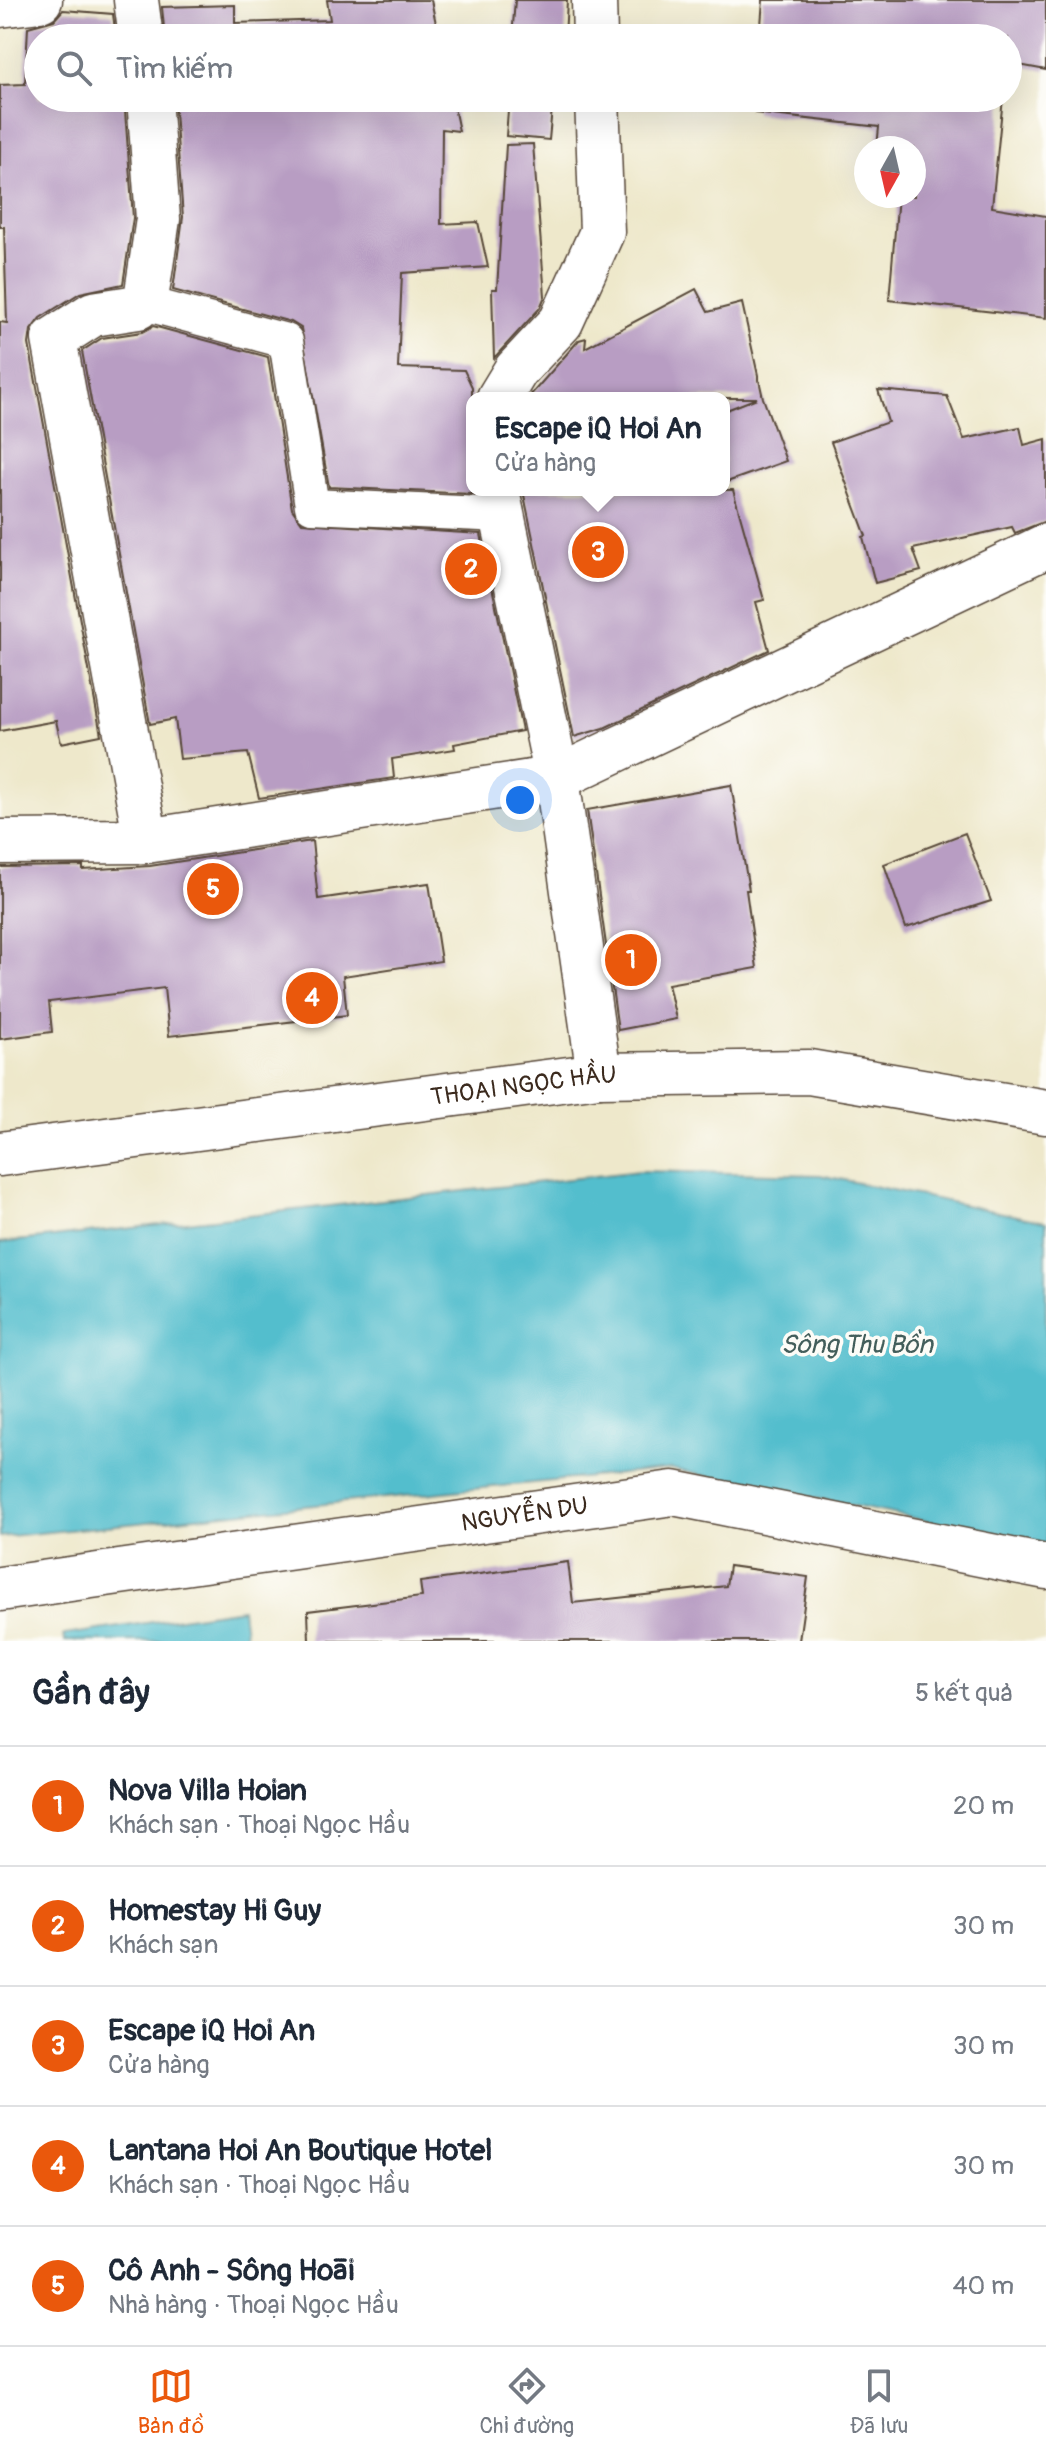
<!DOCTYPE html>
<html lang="vi">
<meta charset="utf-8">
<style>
:root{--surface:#fff;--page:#f6f6f7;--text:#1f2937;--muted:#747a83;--line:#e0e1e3;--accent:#ea580c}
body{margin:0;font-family:Pangolin,sans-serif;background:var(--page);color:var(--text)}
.compass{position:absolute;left:854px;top:136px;width:72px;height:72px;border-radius:50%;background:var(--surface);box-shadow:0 8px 32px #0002;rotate:188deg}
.you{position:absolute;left:520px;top:800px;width:28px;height:28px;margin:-20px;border:6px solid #fff;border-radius:50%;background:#1a73e8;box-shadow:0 0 0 12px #1a73e833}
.badge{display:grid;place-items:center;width:52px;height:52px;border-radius:50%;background:var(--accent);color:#fff;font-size:26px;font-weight:700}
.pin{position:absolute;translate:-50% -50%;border:4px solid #fff;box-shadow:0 2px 8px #0006}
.popup{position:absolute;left:466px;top:392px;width:264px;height:104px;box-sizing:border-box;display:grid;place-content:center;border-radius:16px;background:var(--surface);filter:drop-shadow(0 2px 6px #0005);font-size:26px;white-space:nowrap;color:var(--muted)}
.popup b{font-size:30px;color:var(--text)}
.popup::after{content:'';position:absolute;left:50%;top:100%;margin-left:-16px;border:16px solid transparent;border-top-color:var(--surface)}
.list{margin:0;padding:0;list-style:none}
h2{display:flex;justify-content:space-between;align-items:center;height:104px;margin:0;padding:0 32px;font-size:34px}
h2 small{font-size:26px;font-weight:400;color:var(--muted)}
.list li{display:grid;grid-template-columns:52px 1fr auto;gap:24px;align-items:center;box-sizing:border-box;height:120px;padding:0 32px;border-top:2px solid var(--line)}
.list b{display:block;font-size:30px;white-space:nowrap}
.list p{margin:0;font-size:26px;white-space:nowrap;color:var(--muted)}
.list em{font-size:26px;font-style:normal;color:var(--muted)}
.icon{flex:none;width:44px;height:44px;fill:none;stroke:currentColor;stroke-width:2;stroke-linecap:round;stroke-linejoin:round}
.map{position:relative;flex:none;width:1046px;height:1641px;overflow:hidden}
.search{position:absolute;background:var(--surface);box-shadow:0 8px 32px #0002;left:24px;right:24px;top:24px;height:88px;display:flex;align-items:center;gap:20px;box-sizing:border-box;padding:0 28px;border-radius:44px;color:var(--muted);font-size:30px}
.sheet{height:704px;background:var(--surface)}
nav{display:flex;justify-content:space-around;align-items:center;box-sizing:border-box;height:112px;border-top:2px solid var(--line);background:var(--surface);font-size:22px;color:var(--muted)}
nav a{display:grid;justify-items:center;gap:4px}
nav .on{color:var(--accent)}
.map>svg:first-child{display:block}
.water{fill:#52becd;stroke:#467476;stroke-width:2}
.building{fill:#b89dc3}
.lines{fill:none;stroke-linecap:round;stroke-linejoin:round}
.lane-casing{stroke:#564638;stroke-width:37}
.street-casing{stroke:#564638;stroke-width:47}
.secondary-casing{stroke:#564638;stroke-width:47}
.lane{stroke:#fff;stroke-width:34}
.street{stroke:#fff;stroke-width:44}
.secondary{stroke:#fff;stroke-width:44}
.labels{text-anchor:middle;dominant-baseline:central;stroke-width:7;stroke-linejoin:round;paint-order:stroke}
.street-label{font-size:24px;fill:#3b2a1e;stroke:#fdfcf7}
.water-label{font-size:26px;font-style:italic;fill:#435e5b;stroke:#fdfcf7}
</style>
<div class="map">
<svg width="1046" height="1641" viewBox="0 0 1046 1641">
<rect width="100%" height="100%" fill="#fdfcf7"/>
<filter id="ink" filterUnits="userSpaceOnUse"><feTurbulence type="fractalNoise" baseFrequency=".0125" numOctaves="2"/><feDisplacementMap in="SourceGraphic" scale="16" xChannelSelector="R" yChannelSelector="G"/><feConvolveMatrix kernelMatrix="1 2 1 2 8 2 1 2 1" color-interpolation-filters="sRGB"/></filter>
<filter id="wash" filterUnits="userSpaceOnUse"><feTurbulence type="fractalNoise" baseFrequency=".006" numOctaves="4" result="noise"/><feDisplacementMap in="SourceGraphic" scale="32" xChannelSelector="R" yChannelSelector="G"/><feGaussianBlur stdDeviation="1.8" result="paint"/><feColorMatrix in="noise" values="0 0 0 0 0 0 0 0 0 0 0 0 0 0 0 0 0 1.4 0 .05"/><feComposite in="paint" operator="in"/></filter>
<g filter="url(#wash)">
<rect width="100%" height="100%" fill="#eee8cb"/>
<g class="water">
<path d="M640,1171L820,1175L1046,1222V1545L671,1469L0,1537V1243Z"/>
<path d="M242,1609L246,1641H65L64,1635Z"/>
</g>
<g id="blocks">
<g class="building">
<path d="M327,0H431L439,38H165L162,7L235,5V23L330,20Z"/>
<path d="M515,0H567L565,38H512Z"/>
<path d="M763,0H1046V70L1008,63V38H760Z"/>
<path d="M63,10L113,14L116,38H38V98H124L133,218L123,284L80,293L40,318L31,330L29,344L101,735L61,743L56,721L0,731V322L7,323L4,227H0V85L25,84L28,27L54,20Z"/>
<path d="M174,98H452L459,131L442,129L441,224L478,222L488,267L402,273L398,368L464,370L472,387V494L329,487L301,328L291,322L173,290L183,217Z"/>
<path d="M509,98H561V109L552,108L549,140L506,136Z"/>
<path d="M756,98H1003L992,207L1046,216V318L889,300L898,196H914V148H877L879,127L755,113Z"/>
<path d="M533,144L545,296L540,308L494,358L492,289H497L506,145Z"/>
<path d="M696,289L708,312L742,303L763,398L786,461L724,483V411L757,398H528L579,340L586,338L585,348Z"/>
<path d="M153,326L268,357L292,509L302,523L481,534L522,731L454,744L455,749L392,759L394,778L259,798L248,753L180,759L175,719L150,724L82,351L102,338L142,332Z"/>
<path d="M878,390L947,396L964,439L1020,427L1024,445L1046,439V521L1015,533L1012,527L913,549L921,571L875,583L863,537L866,536L831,442L888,422Z"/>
<path d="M523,490H733L764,600L756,602L769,650L604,728L574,737Z"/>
<path d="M731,785L749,890H746L757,968L668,984L676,1019L618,1030L587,810Z"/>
<path d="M965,833L991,901L906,928L884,864Z"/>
<path d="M312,841L318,899L429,883L441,961L343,976L347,1015L169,1036L164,988L49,1002L52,1032L0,1039V867L83,866V870L150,866Z"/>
<path d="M568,1562L573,1603L726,1586L729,1566L808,1577L799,1641H309L308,1611L422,1597L420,1582Z"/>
</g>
</g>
</g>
<g filter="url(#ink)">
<use href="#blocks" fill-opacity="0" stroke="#564638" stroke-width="2"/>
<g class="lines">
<g class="lane-casing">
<path id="lane" d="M144,303L286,341L312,506L502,515"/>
</g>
<g class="street-casing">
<g id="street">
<path d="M136,0L141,38"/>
<path d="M594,0L595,38"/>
<path d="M0,5L40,0"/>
<path d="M499,398L516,370L561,322L602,232L597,98"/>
<path d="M497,490L557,778L599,1075"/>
<path d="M146,841L54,339L93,314L138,307L146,299L158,219L149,98"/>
<path d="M0,842L146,841L557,778L1046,546"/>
<path id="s1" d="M0,1154L599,1075L809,1072L1046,1112"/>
</g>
</g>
<g class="secondary-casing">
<g id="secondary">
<path id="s2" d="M0,1589L673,1493L1046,1567"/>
</g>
</g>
<use href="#lane" class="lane"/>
<use href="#street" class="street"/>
<use href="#secondary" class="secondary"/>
</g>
</g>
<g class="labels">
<g class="street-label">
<text stroke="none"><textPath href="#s1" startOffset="528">THOẠI NGỌC HẦU</textPath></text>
<text stroke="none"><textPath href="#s2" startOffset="530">NGUYỄN DU</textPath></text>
</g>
<g class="water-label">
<text x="857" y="1345">Sông Thu Bồn</text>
</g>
</g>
</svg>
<svg class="compass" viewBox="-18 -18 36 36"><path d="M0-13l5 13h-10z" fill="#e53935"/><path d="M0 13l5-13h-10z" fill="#747a83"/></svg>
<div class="you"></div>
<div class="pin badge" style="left:631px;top:960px">1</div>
<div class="pin badge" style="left:471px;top:569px">2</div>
<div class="pin badge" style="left:598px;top:552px">3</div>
<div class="popup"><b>Escape iQ Hoi An</b>Cửa hàng</div>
<div class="pin badge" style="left:312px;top:998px">4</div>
<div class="pin badge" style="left:213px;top:889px">5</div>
<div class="search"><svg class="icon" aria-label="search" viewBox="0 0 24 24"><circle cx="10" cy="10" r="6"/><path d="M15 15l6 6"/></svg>Tìm kiếm</div>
</div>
<section class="sheet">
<h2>Gần đây<small>5 kết quả</small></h2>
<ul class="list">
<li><span class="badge">1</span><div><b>Nova Villa Hoian</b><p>Khách sạn · Thoại Ngọc Hầu</p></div><em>20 m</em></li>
<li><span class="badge">2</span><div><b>Homestay Hi Guy</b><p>Khách sạn</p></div><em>30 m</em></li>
<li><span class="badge">3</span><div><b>Escape iQ Hoi An</b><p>Cửa hàng</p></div><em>30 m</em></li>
<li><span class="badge">4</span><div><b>Lantana Hoi An Boutique Hotel</b><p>Khách sạn · Thoại Ngọc Hầu</p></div><em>30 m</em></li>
<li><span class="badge">5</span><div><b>Cô Anh - Sông Hoāi</b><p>Nhà hàng · Thoại Ngọc Hầu</p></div><em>40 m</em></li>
</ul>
</section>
<nav>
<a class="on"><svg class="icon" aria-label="map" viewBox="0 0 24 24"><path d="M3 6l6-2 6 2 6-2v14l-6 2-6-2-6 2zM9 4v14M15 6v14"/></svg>Bản đồ</a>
<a><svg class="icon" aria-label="directions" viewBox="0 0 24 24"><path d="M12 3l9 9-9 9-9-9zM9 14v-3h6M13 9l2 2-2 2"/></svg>Chỉ đường</a>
<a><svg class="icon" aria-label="saved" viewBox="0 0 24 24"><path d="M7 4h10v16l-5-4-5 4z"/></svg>Đã lưu</a>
</nav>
